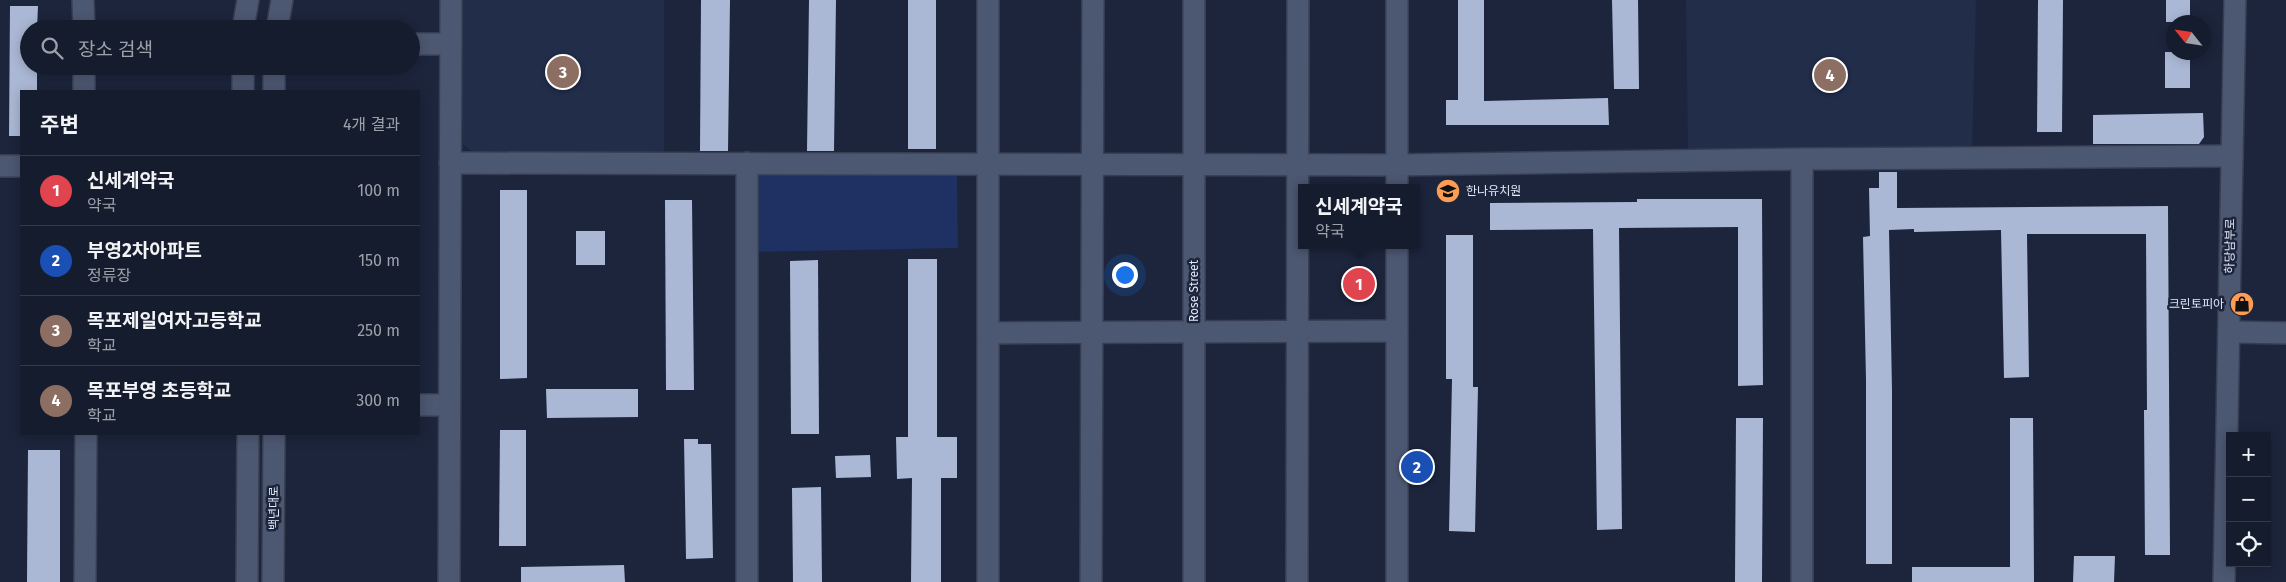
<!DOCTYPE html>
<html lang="ko">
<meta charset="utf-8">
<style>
:root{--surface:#151c2d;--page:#1e2535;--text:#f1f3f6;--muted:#9da1aa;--line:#343a49;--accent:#fc9d53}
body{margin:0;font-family:"Fira Sans","Noto Sans KR",sans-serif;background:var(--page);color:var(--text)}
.controls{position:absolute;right:15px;bottom:15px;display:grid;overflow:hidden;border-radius:0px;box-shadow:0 2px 12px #0003}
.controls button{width:45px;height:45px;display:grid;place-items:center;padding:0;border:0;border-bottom:1px solid var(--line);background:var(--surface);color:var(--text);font:25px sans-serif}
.compass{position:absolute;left:2166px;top:15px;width:45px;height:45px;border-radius:50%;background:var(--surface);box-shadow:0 2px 12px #0003;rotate:300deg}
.you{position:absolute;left:1124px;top:274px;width:18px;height:18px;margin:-12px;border:4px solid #fff;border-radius:50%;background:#1a73e8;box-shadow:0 0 0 8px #1a73e833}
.badge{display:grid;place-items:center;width:32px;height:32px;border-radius:50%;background:var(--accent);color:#fff;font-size:16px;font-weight:700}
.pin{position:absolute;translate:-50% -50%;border:2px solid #fff;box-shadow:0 1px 5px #0006}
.popup{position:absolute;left:1298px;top:184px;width:122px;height:65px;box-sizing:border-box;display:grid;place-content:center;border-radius:0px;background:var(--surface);filter:drop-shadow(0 1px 4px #0005);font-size:16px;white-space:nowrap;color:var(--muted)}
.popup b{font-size:19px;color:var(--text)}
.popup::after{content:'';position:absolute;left:50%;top:100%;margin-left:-10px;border:10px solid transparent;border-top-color:var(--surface)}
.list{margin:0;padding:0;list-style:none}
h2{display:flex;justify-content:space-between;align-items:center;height:65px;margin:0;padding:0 20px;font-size:21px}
h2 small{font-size:16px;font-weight:400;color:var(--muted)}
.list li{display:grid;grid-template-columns:32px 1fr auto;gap:15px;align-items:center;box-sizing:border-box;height:70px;padding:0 20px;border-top:1px solid var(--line)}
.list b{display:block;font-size:19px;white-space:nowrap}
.list p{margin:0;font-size:16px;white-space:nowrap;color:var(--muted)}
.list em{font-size:16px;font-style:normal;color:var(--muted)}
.icon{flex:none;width:28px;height:28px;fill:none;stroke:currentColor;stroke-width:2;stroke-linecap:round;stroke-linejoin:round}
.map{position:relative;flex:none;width:2286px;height:582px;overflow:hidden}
.search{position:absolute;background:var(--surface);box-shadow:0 2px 12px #0003;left:20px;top:20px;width:400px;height:55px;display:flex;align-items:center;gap:12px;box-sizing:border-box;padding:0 18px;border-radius:28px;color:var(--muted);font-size:19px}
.panel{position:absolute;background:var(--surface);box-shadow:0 2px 12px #0003;left:20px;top:90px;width:400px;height:345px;border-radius:0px}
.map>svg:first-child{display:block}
.built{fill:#222d4a}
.green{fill:#1f3062}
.building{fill:#abb8d5}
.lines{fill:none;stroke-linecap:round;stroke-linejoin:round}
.minor-casing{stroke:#373e51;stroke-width:24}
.minor{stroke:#4c5771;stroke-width:21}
.labels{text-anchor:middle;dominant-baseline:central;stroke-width:5;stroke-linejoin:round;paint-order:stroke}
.poi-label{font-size:12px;fill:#e2e8f8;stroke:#1c253c;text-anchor:start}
.street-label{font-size:12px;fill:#e2e8f8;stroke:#1c253c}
</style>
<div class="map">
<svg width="2286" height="582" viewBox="0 0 2286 582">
<rect width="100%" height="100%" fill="#1c253c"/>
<g class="built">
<path d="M460,0H664V155L471,151L463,144Z"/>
<path d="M1686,0H1976L1972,150L1688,152Z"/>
</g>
<path class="green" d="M757,173L957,174L958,248L754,252Z"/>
<g class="building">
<path d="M701,0H730L728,151H700Z"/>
<path d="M809,0H836L834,151H807Z"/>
<rect x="908" y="0" width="28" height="149"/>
<path d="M1458,0H1484V101L1608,98L1609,125H1446V100H1458Z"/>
<path d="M1612,0H1638L1639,89H1614Z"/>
<path d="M2038,0H2063L2062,132H2037Z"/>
<rect x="2166" y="0" width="24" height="22"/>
<path d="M10,6H38L37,29H29V66H37V91H21V136H9Z"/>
<rect x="2165" y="52" width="25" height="36"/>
<path d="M2203,113L2204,137L2199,144H2093V115Z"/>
<path d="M1879,172H1897V208L2168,206L2170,555H2145L2144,410H2147L2146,234H2027L2029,377L2004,378L2001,230L1914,232V229L1889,230L1892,390V564H1866V380L1863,237L1870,236L1869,188H1879Z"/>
<path d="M500,190H527V378L500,379Z"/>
<path d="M1637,199H1762L1763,385L1738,386V227L1619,228L1622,529L1597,530L1593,229L1490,230V203L1637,202Z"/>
<path d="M665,200H692L694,390H666Z"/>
<rect x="576" y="231" width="29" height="34"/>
<path d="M1446,235H1473V387H1478L1475,532L1449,531L1452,379H1446Z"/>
<path d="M908,259H937V437H957V478H941V582H911L912,478L897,479L896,437H908Z"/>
<path d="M818,260L819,434H791L790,261Z"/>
<path d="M546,389H638V417L547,418Z"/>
<path d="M1736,418H1763L1762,582H1735Z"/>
<path d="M2010,418H2033L2034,582H1912V567H2010Z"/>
<path d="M500,430H526V546H499Z"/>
<path d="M684,439H698V444H711L713,558L686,559Z"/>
<path d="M28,450H60V582H27Z"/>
<path d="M870,455L871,477L836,478L835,456Z"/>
<path d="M821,487L822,582H793L792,488Z"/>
<path d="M2074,556H2115L2114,582H2073Z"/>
<path d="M624,565L625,582H521V567Z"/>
</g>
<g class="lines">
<g class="minor-casing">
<g id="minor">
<path d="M83,0L84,29"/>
<path d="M988,0V582"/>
<path d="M1397,0V188"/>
<path d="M243,29L248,0"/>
<path d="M277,29L282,0"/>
<path d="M411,44H451"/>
<path d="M84,66V91"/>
<path d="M243,66V91"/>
<path d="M274,66V91"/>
<path d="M450,163L1397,165L1802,159L2232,156"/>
<path d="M0,166H21"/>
<path d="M1397,245V582"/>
<path d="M2229,332L2286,333"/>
<path d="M988,333L1397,331"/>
<path d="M419,405H449"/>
<path d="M85,582L86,434"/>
<path d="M247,582L248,434"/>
<path d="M273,582L274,434"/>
<path d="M449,582L451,0"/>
<path d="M747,582V163"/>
<path d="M1091,582L1093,0"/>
<path d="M1194,582V0"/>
<path d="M1297,582L1298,0"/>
<path d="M1802,582V159"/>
<path d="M2224,582L2235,0"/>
</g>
</g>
<use href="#minor" class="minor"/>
</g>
<defs>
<g id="school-disc" transform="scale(1.25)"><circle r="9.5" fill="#fc9d53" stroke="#1c253c"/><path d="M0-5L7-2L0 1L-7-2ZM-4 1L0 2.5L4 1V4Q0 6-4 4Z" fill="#111"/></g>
<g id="shop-disc" transform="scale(1.25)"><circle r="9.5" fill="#fc9d53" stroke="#1c253c"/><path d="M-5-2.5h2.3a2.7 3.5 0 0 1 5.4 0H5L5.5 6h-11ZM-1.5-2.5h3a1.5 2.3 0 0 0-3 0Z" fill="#111"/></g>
</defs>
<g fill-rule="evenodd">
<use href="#school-disc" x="1448" y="191"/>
<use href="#shop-disc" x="2242" y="304"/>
</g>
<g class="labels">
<g class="poi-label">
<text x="1466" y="191">한나유치원</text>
<text x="2224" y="304" text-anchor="end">크린토피아</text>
</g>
<g class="street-label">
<text transform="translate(2230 246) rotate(-89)">하당남부로</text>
<text transform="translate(1194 291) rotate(-90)">Rose Street</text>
<text transform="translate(274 508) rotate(-90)">백년대로</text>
</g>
</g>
</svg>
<div class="controls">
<button>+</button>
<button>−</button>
<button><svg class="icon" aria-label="locate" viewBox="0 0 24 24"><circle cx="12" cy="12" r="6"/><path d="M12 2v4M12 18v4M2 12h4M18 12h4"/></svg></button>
</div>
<svg class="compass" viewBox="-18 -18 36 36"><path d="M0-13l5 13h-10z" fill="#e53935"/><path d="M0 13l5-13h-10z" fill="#9da1aa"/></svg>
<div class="you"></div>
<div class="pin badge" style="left:1359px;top:284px;background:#e0444e">1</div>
<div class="popup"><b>신세계약국</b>약국</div>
<div class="pin badge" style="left:1417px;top:467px;background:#1a4fb4">2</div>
<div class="pin badge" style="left:563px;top:72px;background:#8d6e63">3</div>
<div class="pin badge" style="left:1830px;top:75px;background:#8d6e63">4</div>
<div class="search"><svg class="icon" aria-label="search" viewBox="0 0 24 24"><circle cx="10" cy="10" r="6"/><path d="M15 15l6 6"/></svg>장소 검색</div>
<section class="panel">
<h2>주변<small>4개 결과</small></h2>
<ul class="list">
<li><span class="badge" style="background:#e0444e">1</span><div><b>신세계약국</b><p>약국</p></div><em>100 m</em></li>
<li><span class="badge" style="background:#1a4fb4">2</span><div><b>부영2차아파트</b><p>정류장</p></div><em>150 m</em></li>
<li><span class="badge" style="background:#8d6e63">3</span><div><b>목포제일여자고등학교</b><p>학교</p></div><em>250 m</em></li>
<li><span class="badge" style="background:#8d6e63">4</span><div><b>목포부영 초등학교</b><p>학교</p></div><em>300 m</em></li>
</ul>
</section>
</div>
